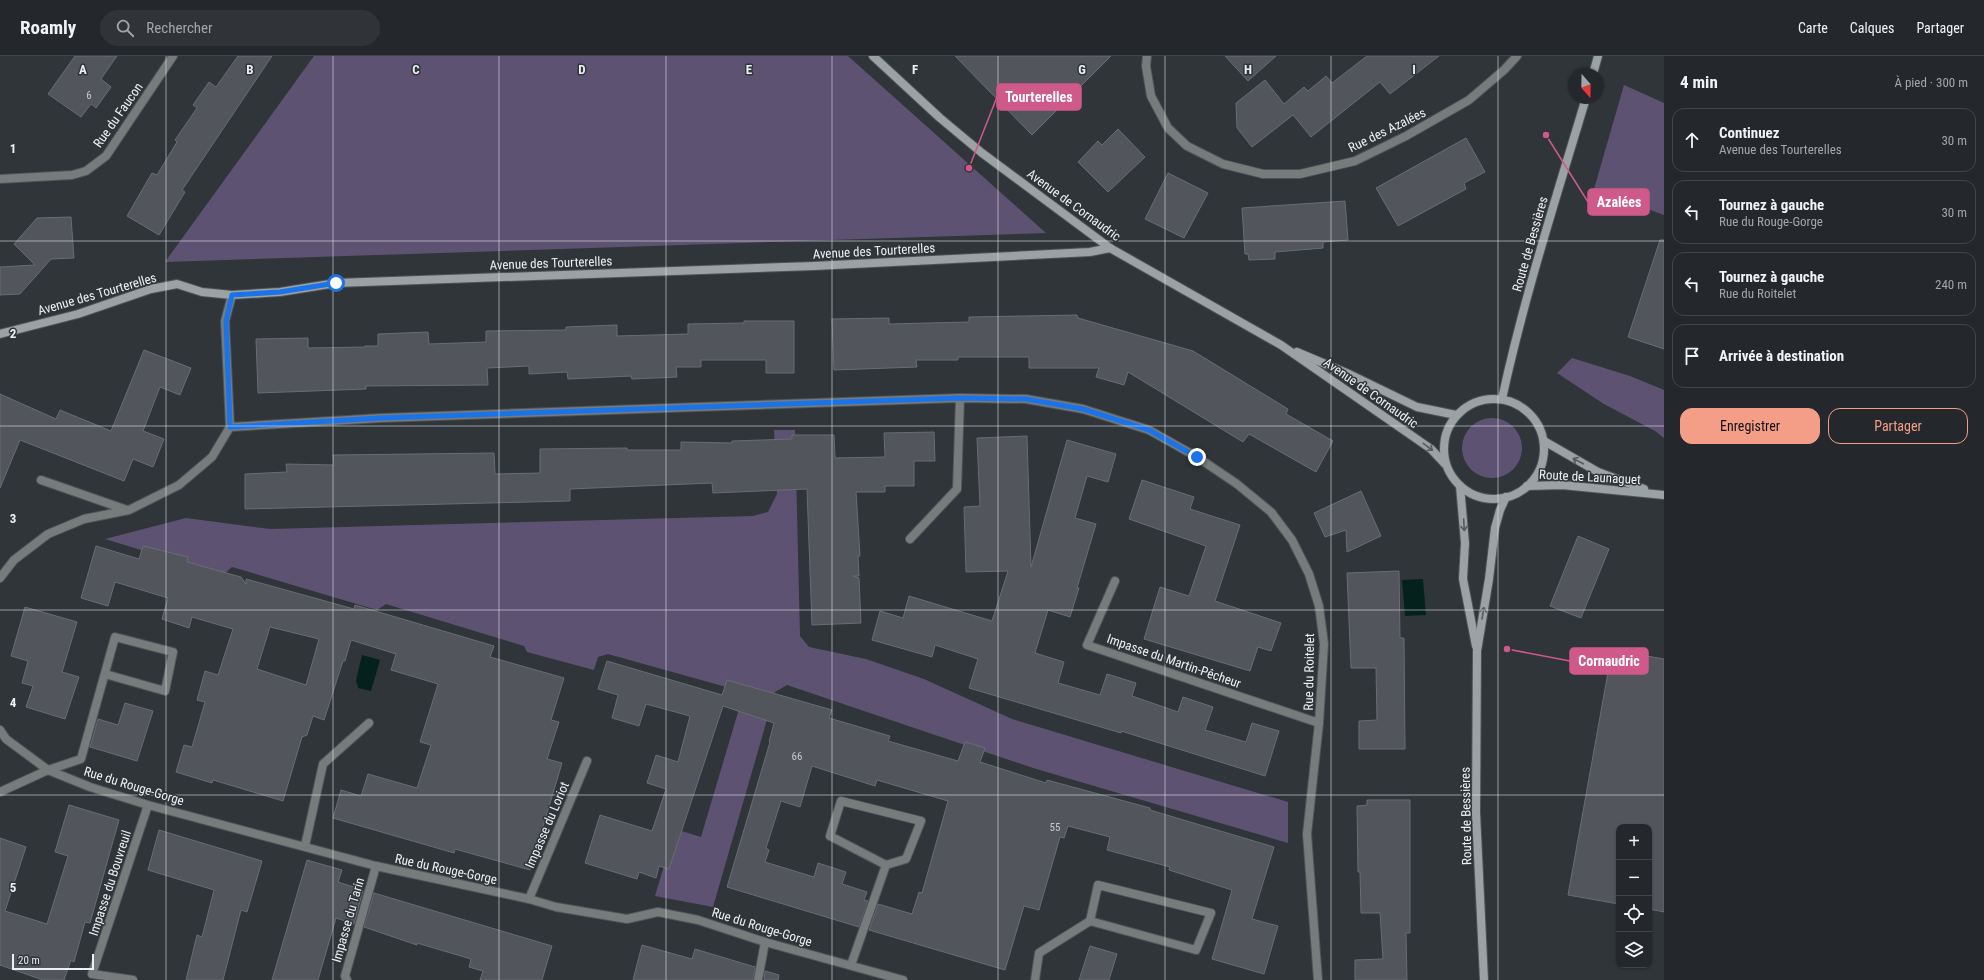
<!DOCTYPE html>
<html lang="fr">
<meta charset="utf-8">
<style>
:root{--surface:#24282c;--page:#303438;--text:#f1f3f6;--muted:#a3a6a9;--line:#414448;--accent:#f49e87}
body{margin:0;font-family:"Roboto Condensed",sans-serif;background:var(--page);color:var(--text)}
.controls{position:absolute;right:12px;bottom:12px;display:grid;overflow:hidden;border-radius:8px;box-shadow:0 1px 3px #0004}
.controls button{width:36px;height:36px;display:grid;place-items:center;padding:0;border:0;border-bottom:1px solid var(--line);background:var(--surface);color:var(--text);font:20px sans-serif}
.compass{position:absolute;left:1568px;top:12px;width:36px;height:36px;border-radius:50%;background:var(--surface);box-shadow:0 1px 3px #0004;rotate:160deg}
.scale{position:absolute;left:12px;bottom:10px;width:82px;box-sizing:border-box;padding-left:4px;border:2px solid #ecf0f3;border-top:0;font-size:11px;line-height:14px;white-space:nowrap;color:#ecf0f3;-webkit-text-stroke:3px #30353a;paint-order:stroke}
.stop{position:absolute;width:12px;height:12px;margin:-9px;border:3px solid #1a73e8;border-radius:50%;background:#fff}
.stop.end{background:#1a73e8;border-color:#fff;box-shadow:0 1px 4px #0008}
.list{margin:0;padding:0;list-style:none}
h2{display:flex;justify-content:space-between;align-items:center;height:52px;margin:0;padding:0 16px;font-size:17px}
h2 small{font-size:13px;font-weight:400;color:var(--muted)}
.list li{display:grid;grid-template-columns:26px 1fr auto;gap:12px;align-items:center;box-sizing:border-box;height:64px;margin:0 8px 8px;padding:0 8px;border:1px solid var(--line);border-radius:12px}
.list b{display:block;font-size:15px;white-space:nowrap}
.list p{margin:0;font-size:13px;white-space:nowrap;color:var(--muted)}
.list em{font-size:13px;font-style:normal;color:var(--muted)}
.actions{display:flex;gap:8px;padding:12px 16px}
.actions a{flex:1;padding:9px 0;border:1px solid var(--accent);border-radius:12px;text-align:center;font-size:14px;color:var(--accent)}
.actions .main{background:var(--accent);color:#111}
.icon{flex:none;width:22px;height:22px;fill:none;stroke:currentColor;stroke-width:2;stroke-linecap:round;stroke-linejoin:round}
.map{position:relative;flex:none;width:1664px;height:924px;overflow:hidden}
header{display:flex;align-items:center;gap:24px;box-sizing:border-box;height:56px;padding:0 20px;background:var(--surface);border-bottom:1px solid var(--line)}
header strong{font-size:19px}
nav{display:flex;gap:22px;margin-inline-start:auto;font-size:14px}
.search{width:280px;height:36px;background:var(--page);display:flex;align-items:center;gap:10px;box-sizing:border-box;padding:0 14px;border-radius:22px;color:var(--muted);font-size:15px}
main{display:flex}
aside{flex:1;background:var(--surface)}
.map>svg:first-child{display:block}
.green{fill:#5e5273}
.water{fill:#05211b}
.building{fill:#53555c;stroke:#6a6c73;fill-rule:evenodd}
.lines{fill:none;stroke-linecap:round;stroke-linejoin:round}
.lane-casing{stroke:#4e5358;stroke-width:10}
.street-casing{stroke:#4e5358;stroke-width:10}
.secondary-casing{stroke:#4e5358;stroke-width:10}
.lane{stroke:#777b7b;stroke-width:8}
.street{stroke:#777b7b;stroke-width:8}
.secondary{stroke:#9ba2a3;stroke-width:8}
.oneway{stroke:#555b5f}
.route{stroke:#1a73e8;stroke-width:5}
.grid{fill:none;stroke:#ecf0f3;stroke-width:1;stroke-opacity:0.55}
.labels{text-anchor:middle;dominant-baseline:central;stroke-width:3;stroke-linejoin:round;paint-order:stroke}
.number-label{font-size:11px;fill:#c6c9cd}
.street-label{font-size:13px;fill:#ecf0f3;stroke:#30353a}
.grid-label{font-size:13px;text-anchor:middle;font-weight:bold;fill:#ecf0f3;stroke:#30353a;stroke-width:3;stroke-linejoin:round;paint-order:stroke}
.leader{fill:none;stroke:#cf5989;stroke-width:1.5}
.callout-dot{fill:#cf5989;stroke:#30353a;stroke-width:1.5}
.callout{fill:#cf5989;stroke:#cf5989;stroke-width:1.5}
.callout-label{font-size:14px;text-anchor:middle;font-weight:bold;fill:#fff}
</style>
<header>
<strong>Roamly</strong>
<div class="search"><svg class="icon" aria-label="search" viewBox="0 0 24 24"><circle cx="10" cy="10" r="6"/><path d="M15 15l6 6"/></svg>Rechercher</div>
<nav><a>Carte</a><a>Calques</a><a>Partager</a></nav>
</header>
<main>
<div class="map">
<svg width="1664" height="924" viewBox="0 0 1664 924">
<rect width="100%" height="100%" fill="#30353a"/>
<g class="green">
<path d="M314,0H848L1046,177L165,206Z"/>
<path d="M1624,29L1664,47V159L1594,133Z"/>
<path d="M1572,302L1630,320L1664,334V382L1655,375L1604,348L1557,317Z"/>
<circle cx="1492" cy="392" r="30"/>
<path d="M774,374H795L800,580L809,591L866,603L924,623L1012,663L1288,746V787L1033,712L787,629L775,636L713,851L655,840L675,773L701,781L744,636L608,598L598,601L594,614L527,596L524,590L386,548L377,554L232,511L223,519L105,483L186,462L270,473L753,460L768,456L777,438Z"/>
</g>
<g class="water">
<path d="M1423,523L1426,559L1405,560L1402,524Z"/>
<path d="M362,599L380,604L371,635L358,632L356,624Z"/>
</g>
<g class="building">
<path d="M75,0H117L101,23L111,31L96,52L91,48L81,61L48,38Z"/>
<path d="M238,0H272L182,134L185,136L159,179L127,160L152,117L157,119L177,86L175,84L197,52L193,49L209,26L216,31Z"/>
<path d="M955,0H1111L1032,79Z"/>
<path d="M1225,0H1276L1248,25Z"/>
<path d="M1367,0H1439L1390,38L1380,26L1311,81L1293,59L1252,91L1237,72L1236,47L1265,24L1284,48L1304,31L1308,35L1326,20L1332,27Z"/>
<path d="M1118,73L1145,101L1108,136L1078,106L1098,85L1102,89Z"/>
<path d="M1466,82L1485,116L1464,127L1466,133L1398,170L1376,132Z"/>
<path d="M1168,117L1208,137L1184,182L1145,163Z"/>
<path d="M1345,145L1348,184L1323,186V192L1275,196V203L1249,204L1248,198H1245L1242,152Z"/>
<path d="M71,161L74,202L51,203L20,238L0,239V211L35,209L14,188L37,162Z"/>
<path d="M1660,184H1664V293L1628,281Z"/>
<path d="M1077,259L1078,262L1193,295L1288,353L1286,358L1333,385L1316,416L1249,378L1243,386L1128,316L1124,329L1096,321L1099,312H1029V301H958V304H916L917,311L834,314L832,263L889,262V268L969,266V261Z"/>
<path d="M744,265H794V317H766V304H701V311H676L677,321L632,323L631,320L568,323L567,316L529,318V310L487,312L488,329L366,330V333L258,337L256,283L308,282V292L365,291V290H378V278L428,276L429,288L486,286V275L566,274V271L617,269V280L688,278V268L744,267Z"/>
<path d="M144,294L191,312L180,339L160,331L143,375L164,383L153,411L133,403L124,425L20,384L0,432V338L56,363L60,354L111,375Z"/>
<path d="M934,376L935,405H914V430H885V436H856L860,500H858L859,520H853L859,522L861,567L812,569L807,433L713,437L712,427L570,433V445L245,453V418L287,416L286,408L334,409L333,399L494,397L495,418L540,417V393L627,392V394H681V386L732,387V385L792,383V379H834L835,402L885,401L884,377Z"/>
<path d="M1027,380L1031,511L1067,384L1116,398L1108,426L1087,420L1075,462L1096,468L1077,532H1079L1070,561L1048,554L1035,597L1064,606L1058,627L1100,639L1107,618L1136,627L1132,640L1178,656L1183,641L1213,651L1205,674L1246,686L1252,667L1279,675L1265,720L1121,675V677L969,632L978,603L935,589L932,601L872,584L880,555L903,562L909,540L992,565L1008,515L966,516L964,451L980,450L977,382Z"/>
<path d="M1142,424L1194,441L1190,453L1240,469L1215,545L1281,567L1271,595L1258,591L1250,615L1144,583L1160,531L1189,540L1206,490L1129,463Z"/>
<path d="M1361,435L1381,480L1347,496L1346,474L1325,481L1314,457Z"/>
<path d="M1578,480L1609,493L1581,562L1550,550Z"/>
<path d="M96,490L139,503L143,490L188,501L187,506L241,521L246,528V523L354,553L355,549L494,590L490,601L564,622L551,664L559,666L547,703L562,707L530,814L455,793L454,797L333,762L341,734L361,740L368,718L417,732L431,689L420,686L438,628L391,614L396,598L351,584L345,605H343L324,664L313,660L307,679L302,681L283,745L213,724L212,727L176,716L184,689L192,691L205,646L197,644L205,615L218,619L233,573L192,561L189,572L162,563L168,542L115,526L108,550L81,542ZM270,571L319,583L306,629L257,613Z"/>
<path d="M1399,515L1400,582H1404L1405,693H1359V665L1377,664L1376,612H1351L1347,517Z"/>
<path d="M25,551L77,566L62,616L79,621L65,663L26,651L33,630L22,627L28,605L11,600Z"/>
<path d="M1612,594L1664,603V856L1649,853V771H1619V848L1568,839Z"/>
<path d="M607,605L722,639L727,624L832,654L829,662L890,680L888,685L958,705L965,686L985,692L980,706L1046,727L1047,724L1150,752V754L1274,791L1252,863L1278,870L1264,918L1212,903L1232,834L1169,814L1170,811L1107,794L1110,781L1068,770L1064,782L1060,781L1039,854L1024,850L1005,914L869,874L878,848L912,858L919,836L922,837L948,745L877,724L875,730L812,710L800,751L781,745L766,792L769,794L765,806L814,821L818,807L846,816L842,828L867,836L864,844L868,845L859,871L727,831L770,686H769L774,667L723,650L669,813L659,810L656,822L639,816L637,823L585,807L600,759L652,775L666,733L647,727L656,699L678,706L690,660L646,648L639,670L612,662L618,639L598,633Z"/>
<path d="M125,647L153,655L137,705L90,691L98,663L118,669Z"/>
<path d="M1367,744H1410V877H1406L1407,924H1355V904L1383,903L1380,857H1361L1360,816H1358L1357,750L1367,749Z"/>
<path d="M69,749L119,764L90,867L85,866L74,906L71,904L64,924H43L0,909V782L26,791L5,855L47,868L68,800L55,796Z"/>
<path d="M159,774L262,805L247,856L241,854L223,924H186L197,879L202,881L214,834L148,814Z"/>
<path d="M307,804L342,814L338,826L363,834L354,868L336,862L318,924H272Z"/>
<path d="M374,837L552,890L542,924H480L483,915L469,911L471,903L417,887V889L364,871Z"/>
<path d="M642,889L692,903L695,893L755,911L753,924H633Z"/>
<path d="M1090,890L1117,898L1109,924H1079Z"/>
<path d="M765,915L779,919L778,924H764Z"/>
</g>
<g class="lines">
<g class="lane-casing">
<g id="lane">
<path d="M910,483L957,433L960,342"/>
<path d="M1115,525L1087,589L1319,667"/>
<path d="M0,736L48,714L81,703L115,581L173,596L165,635L105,618"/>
<path d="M305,790L323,708L369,667"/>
<path d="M529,843L587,705"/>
<path d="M851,909L886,809L906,803L921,765L841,745L830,780L886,809"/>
<path d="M133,924L92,918L148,749"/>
<path d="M347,924L345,920L376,810"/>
<path d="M758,924L765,886"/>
<path d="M1035,924L1039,897L1090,865L1098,829L1211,857L1196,894L1090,865"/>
</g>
</g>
<g class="street-casing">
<g id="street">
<path d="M1147,0L1146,10L1151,40L1168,72L1187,90L1223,108L1263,118H1300L1355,105L1406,80L1469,44L1504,14L1517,0"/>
<path d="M0,123L72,119L86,115L106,100L173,0"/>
<path d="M230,371L381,362L960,342L1026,343L1083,353L1149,374L1197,401L1237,428L1271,456L1292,484L1309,518L1319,550L1324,588L1319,667L1307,778L1318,924"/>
<path d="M41,424L127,454"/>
<path d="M0,522L14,504L48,478L84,463L129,454L179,429L212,401L230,371L225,265L232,239"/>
<path d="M0,674L6,683L48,714L90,731L148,749L376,810L529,843L556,851L627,863L658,856L698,864L765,886L903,924"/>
</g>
</g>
<g class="secondary-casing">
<g id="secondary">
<path d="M873,0L940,62L982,97L1110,192L1281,289L1431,393L1445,408"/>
<path d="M1593,18L1598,0"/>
<path d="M0,278L78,258L151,233L177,228L202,236L232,239L280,236L336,227L814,210L1090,196L1110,192"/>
<path d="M1297,296L1349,318L1417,351L1456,359"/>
<circle cx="1494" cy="393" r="50"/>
<path d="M1502,343C1524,241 1556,142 1586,42"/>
<path d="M1544,385L1598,416L1644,433"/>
<path d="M1460,430L1465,487L1463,523L1476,590"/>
<path d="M1527,430L1562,429L1664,439"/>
<path d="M1484,924L1476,757L1477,595L1489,523L1495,472L1500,454L1506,441"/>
</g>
</g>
<use href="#lane" class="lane"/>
<use href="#street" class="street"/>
<use href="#secondary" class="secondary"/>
</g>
<defs><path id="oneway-shaft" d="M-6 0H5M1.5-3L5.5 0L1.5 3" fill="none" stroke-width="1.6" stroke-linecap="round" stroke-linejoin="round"/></defs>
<g class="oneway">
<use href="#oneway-shaft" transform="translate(1428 391) rotate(37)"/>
<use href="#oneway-shaft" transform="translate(1578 405) rotate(-152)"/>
<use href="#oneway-shaft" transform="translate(1464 469) rotate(87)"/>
<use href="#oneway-shaft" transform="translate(1483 557) rotate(-81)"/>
</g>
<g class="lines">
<path class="route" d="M336,227L280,236L232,239L226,265L230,371L381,362L784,348L960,342L1026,343L1083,353L1149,374L1197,401"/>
</g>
<path class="grid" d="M166,0V924M333,0V924M499,0V924M666,0V924M832,0V924M998,0V924M1165,0V924M1331,0V924M1498,0V924M0,185H1664M0,370H1664M0,554H1664M0,739H1664"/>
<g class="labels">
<g class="number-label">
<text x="89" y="39">6</text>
<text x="797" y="700">66</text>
<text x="1055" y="771">55</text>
</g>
<g class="street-label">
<text transform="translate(118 59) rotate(-55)">Rue du Faucon</text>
<text transform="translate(1387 74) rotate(-26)">Rue des Azalées</text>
<text transform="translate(1074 149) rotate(36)">Avenue de Cornaudric</text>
<text transform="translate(1530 188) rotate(-74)">Route de Bessières</text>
<text transform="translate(874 195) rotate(-3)">Avenue des Tourterelles</text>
<text transform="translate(551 207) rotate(-2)">Avenue des Tourterelles</text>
<text transform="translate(97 238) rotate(-16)">Avenue des Tourterelles</text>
<text transform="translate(1371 337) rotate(35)">Avenue de Cornaudric</text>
<text transform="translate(1590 421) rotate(3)">Route de Launaguet</text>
<text transform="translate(1174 605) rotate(19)">Impasse du Martin-Pêcheur</text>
<text transform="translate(1309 616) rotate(-89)">Rue du Roitelet</text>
<text transform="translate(134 730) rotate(17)">Rue du Rouge-Gorge</text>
<text transform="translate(1466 760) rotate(-91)">Route de Bessières</text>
<text transform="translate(547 769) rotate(-67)">Impasse du Loriot</text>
<text transform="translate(446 813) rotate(12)">Rue du Rouge-Gorge</text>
<text transform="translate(110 827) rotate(-72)">Impasse du Bouvreuil</text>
<text transform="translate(348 864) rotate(-74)">Impasse du Tarin</text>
<text transform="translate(762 871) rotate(17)">Rue du Rouge-Gorge</text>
</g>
</g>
<g class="grid-label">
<text x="83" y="18">A</text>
<text x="250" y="18">B</text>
<text x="416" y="18">C</text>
<text x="582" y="18">D</text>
<text x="749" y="18">E</text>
<text x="915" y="18">F</text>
<text x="1082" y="18">G</text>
<text x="1248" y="18">H</text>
<text x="1414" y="18">I</text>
<text x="13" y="97">1</text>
<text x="13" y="282">2</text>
<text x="13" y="467">3</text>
<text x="13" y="651">4</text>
<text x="13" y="836">5</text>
</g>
<path class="leader" d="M969 112L997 41M1546 79L1588 146M1507 593L1570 605"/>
<g class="callout-dot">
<circle cx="969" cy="112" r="4"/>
<circle cx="1546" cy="79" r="4"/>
<circle cx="1507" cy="593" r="4"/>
</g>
<g class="callout">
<rect x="997" y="28" width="84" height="26" rx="4"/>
<rect x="1588" y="133" width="61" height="26" rx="4"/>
<rect x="1570" y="592" width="78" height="26" rx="4"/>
</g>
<g class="callout-label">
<text x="1039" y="46">Tourterelles</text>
<text x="1619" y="151">Azalées</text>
<text x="1609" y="610">Cornaudric</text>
</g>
</svg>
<div class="controls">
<button>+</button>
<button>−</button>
<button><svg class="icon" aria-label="locate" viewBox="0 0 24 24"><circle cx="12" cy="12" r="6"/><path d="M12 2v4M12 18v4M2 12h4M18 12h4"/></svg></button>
<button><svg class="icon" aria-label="layers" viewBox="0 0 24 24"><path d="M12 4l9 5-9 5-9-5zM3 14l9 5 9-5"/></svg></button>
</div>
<svg class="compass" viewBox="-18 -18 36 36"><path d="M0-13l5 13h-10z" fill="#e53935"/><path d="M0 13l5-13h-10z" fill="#a3a6a9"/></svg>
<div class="scale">20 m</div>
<div class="stop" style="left:336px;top:227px"></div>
<div class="stop end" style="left:1197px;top:401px"></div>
</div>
<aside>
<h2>4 min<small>À pied · 300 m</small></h2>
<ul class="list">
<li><svg class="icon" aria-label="ahead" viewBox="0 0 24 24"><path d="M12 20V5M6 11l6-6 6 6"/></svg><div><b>Continuez</b><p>Avenue des Tourterelles</p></div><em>30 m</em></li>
<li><svg class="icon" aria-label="left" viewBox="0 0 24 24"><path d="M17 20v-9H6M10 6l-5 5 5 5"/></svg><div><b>Tournez à gauche</b><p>Rue du Rouge-Gorge</p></div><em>30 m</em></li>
<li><svg class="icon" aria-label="left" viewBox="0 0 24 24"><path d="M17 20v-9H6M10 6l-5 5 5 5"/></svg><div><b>Tournez à gauche</b><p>Rue du Roitelet</p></div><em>240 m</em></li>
<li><svg class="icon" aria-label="arrive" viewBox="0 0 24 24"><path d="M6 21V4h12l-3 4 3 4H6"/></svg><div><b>Arrivée à destination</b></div></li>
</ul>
<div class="actions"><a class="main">Enregistrer</a><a>Partager</a></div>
</aside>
</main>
